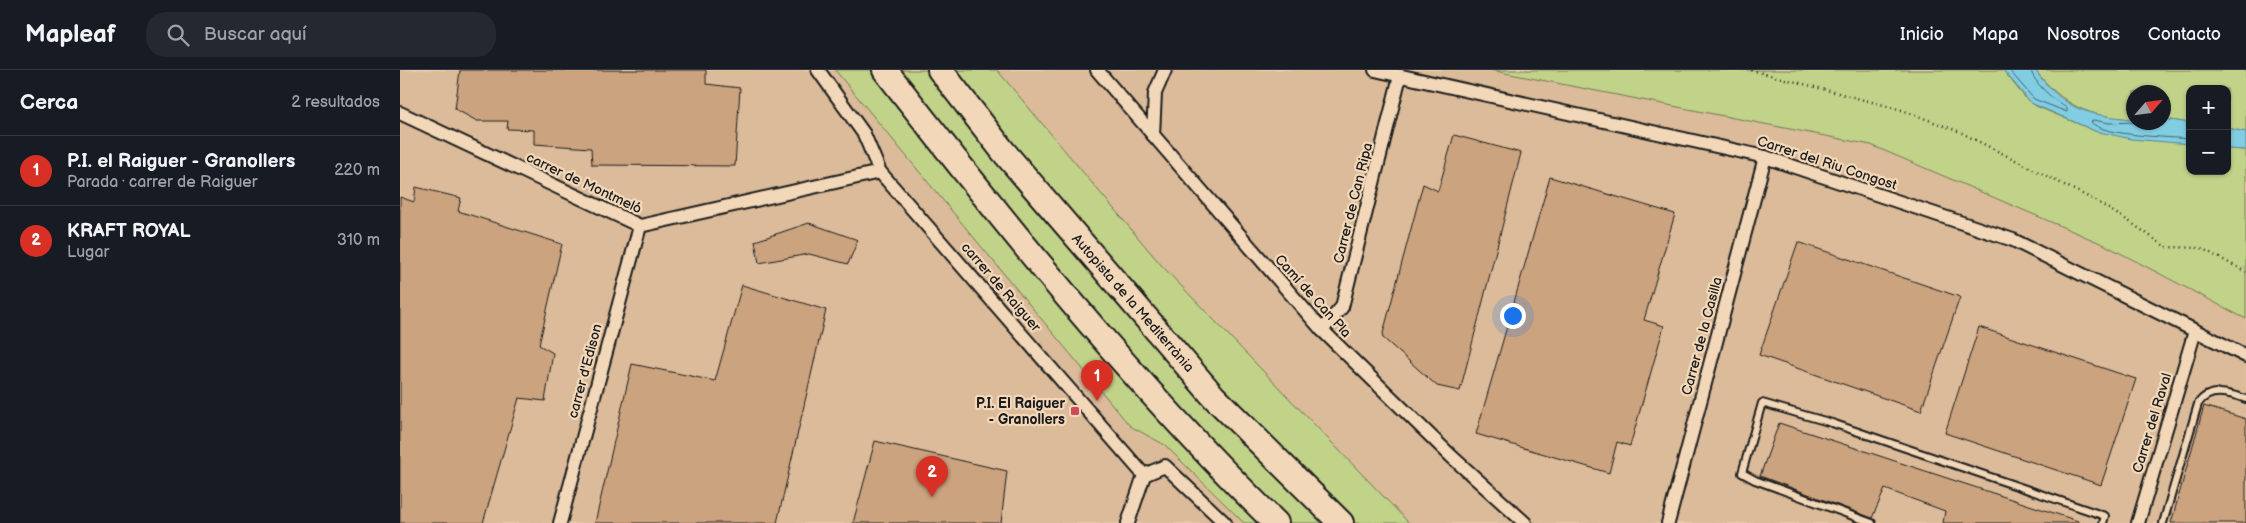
<!DOCTYPE html>
<html lang="es">
<meta charset="utf-8">
<style>
:root{--surface:#171b24;--page:#242831;--text:#f1f3f6;--muted:#9ea1a6;--line:#363941;--accent:#d93025}
body{margin:0;font-family:"Balsamiq Sans",sans-serif;background:var(--page);color:var(--text)}
.controls{position:absolute;right:15px;top:15px;display:grid;overflow:hidden;border-radius:10px;box-shadow:0 1px 4px #0004}
.controls button{width:45px;height:45px;display:grid;place-items:center;padding:0;border:0;border-bottom:1px solid var(--line);background:var(--surface);color:var(--text);font:25px sans-serif}
.compass{position:absolute;left:1726px;top:15px;width:45px;height:45px;border-radius:50%;background:var(--surface);box-shadow:0 1px 4px #0004;rotate:62deg}
.you{position:absolute;left:1112px;top:245px;width:18px;height:18px;margin:-12px;border:4px solid #fff;border-radius:50%;background:#1a73e8;box-shadow:0 0 0 8px #1a73e833}
.badge{display:grid;place-items:center;width:32px;height:32px;border-radius:50%;background:var(--accent);color:#fff;font-size:16px;font-weight:700}
.pin{position:absolute;translate:-50% -41px;filter:drop-shadow(0 1px 2px #0008)}
.pin::after{content:'';position:absolute;top:26px;width:18px;height:15px;background:inherit;clip-path:polygon(0 0,100% 0,50% 100%)}
.list{margin:0;padding:0;list-style:none}
h2{display:flex;justify-content:space-between;align-items:center;height:65px;margin:0;padding:0 20px;font-size:21px}
h2 small{font-size:16px;font-weight:400;color:var(--muted)}
.list li{display:grid;grid-template-columns:32px 1fr auto;gap:15px;align-items:center;box-sizing:border-box;height:70px;padding:0 20px;border-top:1px solid var(--line)}
.list b{display:block;font-size:19px;white-space:nowrap}
.list p{margin:0;font-size:16px;white-space:nowrap;color:var(--muted)}
.list em{font-size:16px;font-style:normal;color:var(--muted)}
.icon{flex:none;width:28px;height:28px;fill:none;stroke:currentColor;stroke-width:2;stroke-linecap:round;stroke-linejoin:round}
.map{position:relative;flex:none;width:1846px;height:453px;overflow:hidden}
header{display:flex;align-items:center;gap:30px;box-sizing:border-box;height:70px;padding:0 25px;background:var(--surface);border-bottom:1px solid var(--line)}
header strong{font-size:24px}
nav{display:flex;gap:28px;margin-inline-start:auto;font-size:18px}
.search{width:350px;height:45px;background:var(--page);display:flex;align-items:center;gap:12px;box-sizing:border-box;padding:0 18px;border-radius:20px;color:var(--muted);font-size:19px}
main{display:flex}
aside{flex:1;background:var(--surface)}
.map>svg:first-child{display:block}
.built{fill:#dbbb99}
.green{fill:#c1d388;stroke:#6e7852}
.water{fill:#82cde2;stroke:#598693}
.lines{fill:none;stroke-linecap:round;stroke-linejoin:round}
.shore{stroke:#45636b;stroke-width:1}
.building{fill:#cba37f;stroke:#1c1c1c}
.lane-casing{stroke:#1c1c1c;stroke-width:10}
.street-casing{stroke:#1c1c1c;stroke-width:16}
.highway-casing{stroke:#1c1c1c;stroke-width:28}
.path{stroke:#1c1c1c;stroke-width:2.5;stroke-dasharray:1 4;stroke-linecap:butt}
.lane{stroke:#f2d8b9;stroke-width:6}
.street{stroke:#f2d8b9;stroke-width:12}
.highway{stroke:#f2d8b9;stroke-width:24}
.poi-dot{fill:#d1495b;stroke:#f2d8b9;stroke-width:2}
.labels{text-anchor:middle;dominant-baseline:central;stroke-width:4.5;stroke-linejoin:round;paint-order:stroke}
.street-label{font-size:14px;fill:#1c1c1c;stroke:#f2d8b9}
.poi-label{font-size:14px;font-weight:bold;fill:#1c1c1c;stroke:#f2d8b9;text-anchor:end}
</style>
<header>
<strong>Mapleaf</strong>
<div class="search"><svg class="icon" aria-label="search" viewBox="0 0 24 24"><circle cx="10" cy="10" r="6"/><path d="M15 15l6 6"/></svg>Buscar aquí</div>
<nav><a>Inicio</a><a>Mapa</a><a>Nosotros</a><a>Contacto</a></nav>
</header>
<main>
<aside>
<h2>Cerca<small>2 resultados</small></h2>
<ul class="list">
<li><span class="badge">1</span><div><b>P.I. el Raiguer - Granollers</b><p>Parada · carrer de Raiguer</p></div><em>220 m</em></li>
<li><span class="badge">2</span><div><b>KRAFT ROYAL</b><p>Lugar</p></div><em>310 m</em></li>
</ul>
</aside>
<div class="map">
<svg width="1846" height="453" viewBox="0 0 1846 453">
<rect width="100%" height="100%" fill="#e8caa9"/>
<filter id="ink" filterUnits="userSpaceOnUse"><feTurbulence type="fractalNoise" baseFrequency=".02" numOctaves="2"/><feDisplacementMap in="SourceGraphic" scale="10" xChannelSelector="R" yChannelSelector="G"/><feConvolveMatrix kernelMatrix="1 2 1 2 8 2 1 2 1" color-interpolation-filters="sRGB"/></filter>
<g filter="url(#ink)">
<g class="built">
<path d="M0,0H435L730,356L765,375L844,453H0Z"/>
<path d="M597,0H1090L1471,75L1705,175L1846,249V453H1009L762,196Z"/>
</g>
<g class="green">
<path d="M435,0H597L762,196L1009,453H844L765,375L730,356Z"/>
<path d="M1090,0H1603L1626,29L1636,36L1695,61L1790,74V101H1827V79L1846,80V249L1705,175L1471,75Z"/>
<path d="M1635,0H1846V62L1827,58V19H1790V53L1764,49V22H1734L1733,49C1688,47 1664,36 1635,0Z"/>
</g>
<g class="water">
<path d="M1603,0H1635C1664,40 1687,45 1733,49L1734,52H1764V49L1790,53V74L1731,69L1695,61L1631,33Z"/>
<path d="M1827,58L1846,62V80L1827,79Z"/>
</g>
<g class="lines">
<g class="shore">
<path d="M1609,0L1634,29L1667,42V38C1656,32 1633,13 1631,0"/>
<path d="M1736,52L1709,53L1694,50L1691,52C1702,66 1770,67 1790,69"/>
</g>
</g>
<g class="building">
<path d="M60,0H306V14L340,18L335,96L192,95L191,78L134,74V60L107,59L108,51H77L55,39Z"/>
<path d="M1054,65L1121,83L1060,321L1037,316L982,267L1023,114L1038,121Z"/>
<path d="M1150,107L1275,144L1244,250L1264,256L1230,376L1217,372L1209,403L1076,364Z"/>
<path d="M16,117L61,128L58,141L162,174L139,275L153,283L145,331L119,328L83,453H0V127L14,132Z"/>
<path d="M409,153L458,170L448,194L409,184L359,193L355,171Z"/>
<path d="M1398,172L1560,227L1521,341L1359,285Z"/>
<path d="M342,215L426,240L377,453H195L232,294L315,311Z"/>
<path d="M1579,257L1736,309L1701,415L1545,363Z"/>
<path d="M1804,336L1846,349V453H1771Z"/>
<path d="M1379,353L1678,451V453H1543L1545,441L1485,419L1472,448L1360,406Z"/>
<path d="M475,371L607,401L601,453H453Z"/>
</g>
<g class="lines">
<g class="lane-casing">
<g id="lane">
<path d="M1472,453L1355,410L1342,403L1362,333L1432,353L1705,446L1703,453"/>
<path d="M1763,453L1798,334C1809,317 1829,323 1846,329"/>
</g>
</g>
<g class="street-casing">
<g id="street">
<path d="M418,0L464,64L480,102L744,405L728,453"/>
<path d="M697,0L922,260L1051,386L1125,453"/>
<path d="M975,0L1365,87L1613,170L1846,286"/>
<path d="M0,43L240,156L480,102"/>
<path d="M753,65L755,23L765,0"/>
<path d="M922,260L942,237L1000,6"/>
<path d="M744,405L765,396L825,453"/>
<path d="M160,453L240,156"/>
<path d="M1268,453L1365,87"/>
<path d="M1738,453L1795,261"/>
</g>
</g>
<g class="highway-casing">
<g id="highway">
<path d="M485,0C607,157 733,314 876,453"/>
<path d="M540,0L603,81L814,327L941,453"/>
</g>
</g>
<path class="path" d="M1351,0L1502,40L1558,61L1694,130L1730,152L1766,177L1801,178L1846,202"/>
<use href="#lane" class="lane"/>
<use href="#street" class="street"/>
<use href="#highway" class="highway"/>
</g>
</g>
<rect class="poi-dot" x="670" y="336" width="10" height="10" rx="2.5"/>
<g class="labels">
<g class="street-label">
<text transform="translate(1427 93) rotate(18)">Carrer del Riu Congost</text>
<text transform="translate(184 113) rotate(25)">carrer de Montmeló</text>
<text transform="translate(953 133) rotate(-76)">Carrer de Can Ripa</text>
<text transform="translate(601 217) rotate(49)">carrer de Raiguer</text>
<text transform="translate(913 226) rotate(48)">Camí de Can Pla</text>
<text transform="translate(733 233) rotate(49)">Autopista de la Mediterrània</text>
<text transform="translate(1302 266) rotate(-75)">Carrer de la Casilla</text>
<text transform="translate(185 301) rotate(-75)">carrer d'Edison</text>
<text transform="translate(1752 353) rotate(-73)">Carrer del Raval</text>
</g>
<g class="poi-label">
<text x="665" y="333">P.I. El Raiguer<tspan x="665" dy="16">- Granollers</tspan></text>
</g>
</g>
</svg>
<div class="controls">
<button>+</button>
<button>−</button>
</div>
<svg class="compass" viewBox="-18 -18 36 36"><path d="M0-13l5 13h-10z" fill="#e53935"/><path d="M0 13l5-13h-10z" fill="#9ea1a6"/></svg>
<div class="you"></div>
<div class="pin badge" style="left:697px;top:331px">1</div>
<div class="pin badge" style="left:532px;top:427px">2</div>
</div>
</main>
